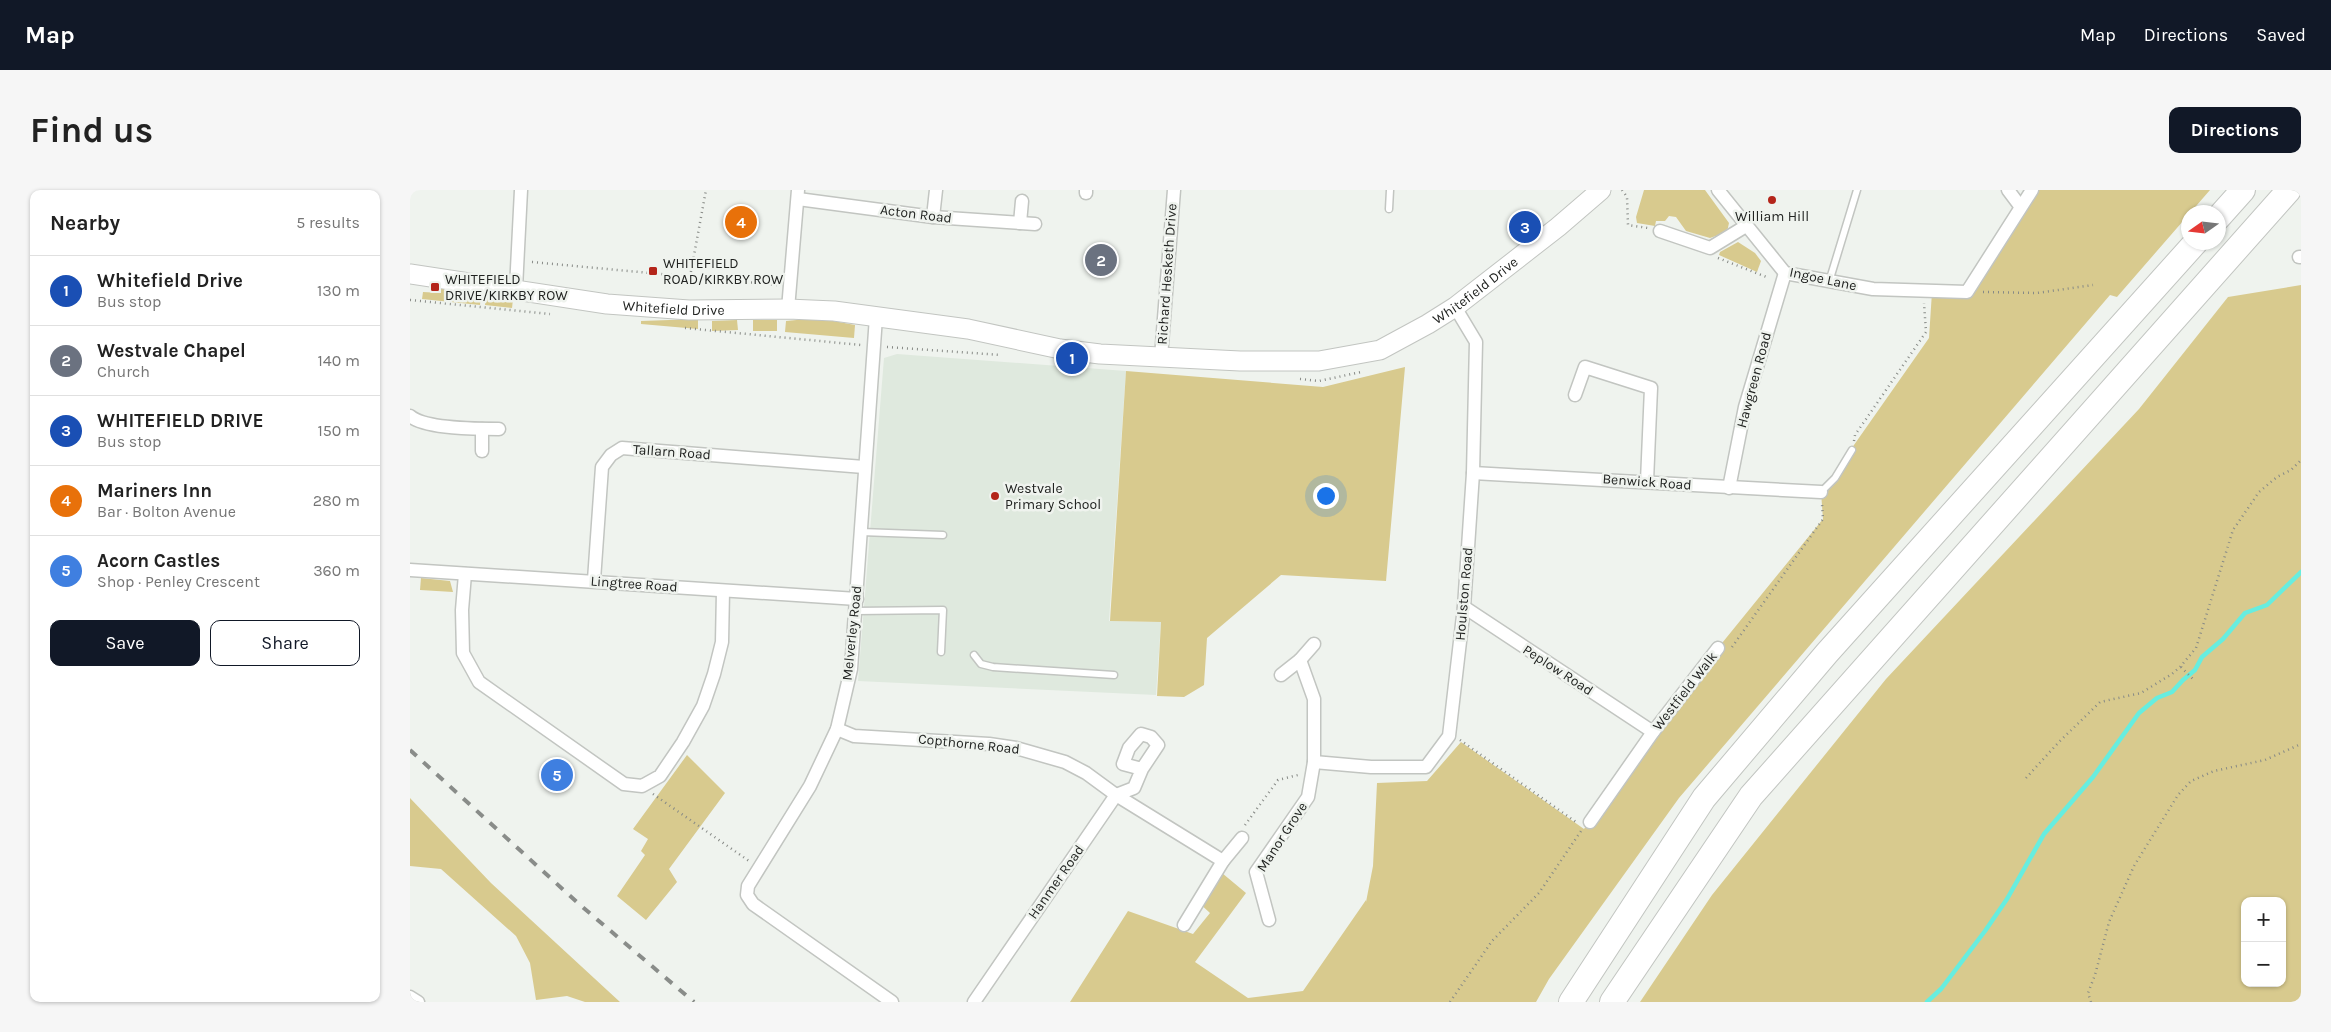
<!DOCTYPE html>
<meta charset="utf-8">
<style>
:root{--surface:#fff;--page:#f6f6f6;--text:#222;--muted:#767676;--line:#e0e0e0;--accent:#111827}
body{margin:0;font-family:Karla,sans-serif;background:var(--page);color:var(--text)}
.controls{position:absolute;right:15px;bottom:15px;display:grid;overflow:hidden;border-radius:10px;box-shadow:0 1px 4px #0004}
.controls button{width:45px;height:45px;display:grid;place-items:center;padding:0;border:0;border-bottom:1px solid var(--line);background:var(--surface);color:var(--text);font:25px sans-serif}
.compass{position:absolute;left:1771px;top:15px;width:45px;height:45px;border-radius:50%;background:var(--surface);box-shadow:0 1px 4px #0004;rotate:256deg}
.you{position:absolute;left:915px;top:305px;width:18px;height:18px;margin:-12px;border:4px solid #fff;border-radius:50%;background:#1a73e8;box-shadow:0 0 0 8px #1a73e833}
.badge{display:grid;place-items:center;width:32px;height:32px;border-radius:50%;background:var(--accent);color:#fff;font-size:16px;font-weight:700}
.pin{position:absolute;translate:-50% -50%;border:2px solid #fff;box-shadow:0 1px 5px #0006}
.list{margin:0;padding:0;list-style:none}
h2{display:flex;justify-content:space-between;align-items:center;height:65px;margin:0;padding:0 20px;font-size:21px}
h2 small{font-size:16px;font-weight:400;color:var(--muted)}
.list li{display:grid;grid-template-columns:32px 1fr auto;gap:15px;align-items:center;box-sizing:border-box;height:70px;padding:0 20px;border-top:1px solid var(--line)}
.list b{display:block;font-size:19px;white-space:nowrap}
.list p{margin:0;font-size:16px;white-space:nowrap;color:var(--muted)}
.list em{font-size:16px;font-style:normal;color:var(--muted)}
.actions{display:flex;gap:10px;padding:15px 20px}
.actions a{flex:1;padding:11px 0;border:1px solid var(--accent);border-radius:10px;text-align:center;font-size:18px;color:var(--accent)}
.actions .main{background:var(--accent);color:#fff}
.map{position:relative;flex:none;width:1891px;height:812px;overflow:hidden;border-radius:10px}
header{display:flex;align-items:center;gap:30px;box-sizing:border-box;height:70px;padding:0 25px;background:var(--accent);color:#fff}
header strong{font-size:24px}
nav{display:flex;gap:28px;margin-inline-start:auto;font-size:18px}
.intro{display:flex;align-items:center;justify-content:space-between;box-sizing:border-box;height:120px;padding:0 30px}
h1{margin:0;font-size:35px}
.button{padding:12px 22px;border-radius:10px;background:var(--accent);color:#fff;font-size:18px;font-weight:700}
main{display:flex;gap:30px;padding:0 30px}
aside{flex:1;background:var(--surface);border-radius:10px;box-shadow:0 1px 4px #0004}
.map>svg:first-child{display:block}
.built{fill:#dfe9de}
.green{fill:#d8ca8e;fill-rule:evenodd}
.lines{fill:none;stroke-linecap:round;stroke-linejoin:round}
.stream{stroke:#67eddf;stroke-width:4.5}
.service-casing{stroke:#c2c5c1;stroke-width:9}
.minor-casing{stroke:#c2c5c1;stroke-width:15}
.secondary-casing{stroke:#c2c5c1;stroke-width:21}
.motorway-casing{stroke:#c2c5c1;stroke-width:26}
.path{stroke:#878a86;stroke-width:2.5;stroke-dasharray:1 4;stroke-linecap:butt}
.service{stroke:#fff;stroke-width:6}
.minor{stroke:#fff;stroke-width:12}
.secondary{stroke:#fff;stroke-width:19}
.motorway{stroke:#fff;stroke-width:24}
.rail{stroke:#898c89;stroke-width:4;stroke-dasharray:9 9;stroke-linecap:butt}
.poi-dot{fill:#b4251a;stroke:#eff3ee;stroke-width:2}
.labels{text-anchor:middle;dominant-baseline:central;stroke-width:5;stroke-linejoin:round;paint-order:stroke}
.street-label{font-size:14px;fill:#212321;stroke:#eff3ee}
.poi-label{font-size:14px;fill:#212321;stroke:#eff3ee;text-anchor:start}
</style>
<header>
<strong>Map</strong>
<nav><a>Map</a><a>Directions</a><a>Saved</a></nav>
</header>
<div class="intro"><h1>Find us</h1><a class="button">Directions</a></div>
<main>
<aside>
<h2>Nearby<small>5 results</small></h2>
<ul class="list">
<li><span class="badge" style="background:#1a4fb4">1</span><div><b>Whitefield Drive</b><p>Bus stop</p></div><em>130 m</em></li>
<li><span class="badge" style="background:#6b7280">2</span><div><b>Westvale Chapel</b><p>Church</p></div><em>140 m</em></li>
<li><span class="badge" style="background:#1a4fb4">3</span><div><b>WHITEFIELD DRIVE</b><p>Bus stop</p></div><em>150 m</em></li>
<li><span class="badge" style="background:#e8710a">4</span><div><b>Mariners Inn</b><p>Bar · Bolton Avenue</p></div><em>280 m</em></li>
<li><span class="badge" style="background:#3f7fe0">5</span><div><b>Acorn Castles</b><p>Shop · Penley Crescent</p></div><em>360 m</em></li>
</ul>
<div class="actions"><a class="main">Save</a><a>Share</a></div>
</aside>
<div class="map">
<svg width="1891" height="812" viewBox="0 0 1891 812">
<rect width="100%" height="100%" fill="#eff3ee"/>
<path class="built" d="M487,164L716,181L699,431L751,432L746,505L448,491L474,168Z"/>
<g class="green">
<path d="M1234,0H1295L1319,33L1317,42L1300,48L1276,41L1266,27L1259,26L1255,31H1246L1245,36L1227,33L1226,27Z"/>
<path d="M1625,0H1800L1707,107L1700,105L1269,608L1139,789L1126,812H660L718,721L783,744L800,723L788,712L812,683L836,703L785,772L838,808L893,801L956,710V712L963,676L967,593L1017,591L1051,552L1174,639L1308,458L1413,329L1411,302L1519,148L1522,102H1557Z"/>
<path d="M1328,52L1345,63L1351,71L1347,82L1309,65L1310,62Z"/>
<path d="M1891,95V812H1230L1302,705L1476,489L1729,219L1818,107ZM1835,711H1872V793H1835Z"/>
<path d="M31,97L71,104L70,115L12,109L13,102L31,103Z"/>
<path d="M76,105L103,109L102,118L75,115Z"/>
<path d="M288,129V139L231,134V131Z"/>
<path d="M397,129L418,130L445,135L444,148L375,142L376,131Z"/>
<path d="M327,130L328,140L302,141V131Z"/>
<rect x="343" y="130" width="24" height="11"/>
<path d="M995,177L976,391L871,385L797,448L794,495L774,507L747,506L751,432L700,431L716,181L913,197Z"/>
<path d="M11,388L40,391L43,402L10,400Z"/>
<path d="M277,565L315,603L259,679L267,692L236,730L207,706L235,665L231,661L238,649L223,639Z"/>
<path d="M0,608L81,693L210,812H175L157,806L126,810L120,773L106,746L31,679L0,676Z"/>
</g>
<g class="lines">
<path class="stream" d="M1517,812L1531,799L1575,741L1597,709L1634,644L1683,587L1729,523L1747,508L1762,502L1773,490L1785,480L1792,467L1813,449L1835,423L1857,415L1891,382"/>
<g class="service-casing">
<g id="service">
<path d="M979,19L980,0"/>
<path d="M1419,92L1447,0"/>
<path d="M1411,302L1425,288L1442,260"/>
<path d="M451,342L533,345"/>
<path d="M446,421L533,420L531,462"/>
<path d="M564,465L571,474L583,477L704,485"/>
</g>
</g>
<g class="minor-casing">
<g id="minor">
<path d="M1308,0L1375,83L1463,99L1557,102L1622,0"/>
<path d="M1598,0L1610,16"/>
<path d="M676,3V0"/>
<path d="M388,9L523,27L625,34"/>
<path d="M523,27L526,0"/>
<path d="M610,33L612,11"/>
<path d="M1250,41L1300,58L1336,36"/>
<path d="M1889,67H1891"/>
<path d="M106,98L111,0"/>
<path d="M378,119L388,0"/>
<path d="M466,127L441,479L427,539L400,596L338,696L337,705L343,714L482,812"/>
<path d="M751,167L764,0"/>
<path d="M1165,205L1175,177L1241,198L1237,291"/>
<path d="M0,226C15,239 68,239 89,239"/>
<path d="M72,261V239"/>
<path d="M1063,283L1411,302"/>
<path d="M1319,298L1335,217L1375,83"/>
<path d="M0,380L447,409"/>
<path d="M55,384L52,420L53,463L69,492L214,594L232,596L250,586L273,552L293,516L304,484L312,452L313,401"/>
<path d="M184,390L192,277L201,265L212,258L454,277"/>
<path d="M1054,417L1243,542"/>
<path d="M890,470L904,454"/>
<path d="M427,539L444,546L579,554L606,558L655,572L676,583L706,605L813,671L774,735"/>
<path d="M904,572L961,577H1016L1039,546L1054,417L1063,283L1066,152L1045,117"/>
<path d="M1180,632L1243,542L1308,458"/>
<path d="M813,671L832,648"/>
<path d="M859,730L846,682L898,607L904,572V509L890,470L871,485"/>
<path d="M0,807L8,812"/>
<path d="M564,812L706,605L724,598L732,579L748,555L741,547L731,544L719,558L713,574L732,579"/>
</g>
</g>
<g class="secondary-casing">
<g id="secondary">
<path id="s1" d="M0,84L197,114L279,120L378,119L424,121L558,139L650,159L690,164L830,171H909L970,160L1018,134L1045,117L1148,37L1191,0"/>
</g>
</g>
<g class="motorway-casing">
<g id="motorway">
<path d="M1808,28L1833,0"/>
<path d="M1161,812L1294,608L1417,463L1786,52"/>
<path d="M1202,812L1341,606L1879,0"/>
</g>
</g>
<g class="path">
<path d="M1212,0L1217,7L1218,35L1238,38"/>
<path d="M1308,68L1359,88"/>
<path d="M122,72L368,95"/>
<path d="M280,87L296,0"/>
<path d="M1573,102L1627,103L1683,95"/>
<path d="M0,110L140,124"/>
<path d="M275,138L451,155"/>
<path d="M477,157L591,165"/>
<path d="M890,189L909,191L951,182"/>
<path d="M1444,251L1445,245L1516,142L1514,113"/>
<path d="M1322,457L1413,329L1412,314"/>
<path d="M1771,477L1784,490"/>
<path d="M1050,550L1166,632"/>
<path d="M1616,588L1648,553L1690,512L1731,503L1762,484L1770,477L1786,458L1823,340L1849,302L1867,287L1881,280L1891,270"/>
<path d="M243,604L339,671"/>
<path d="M835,635L868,590L888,585"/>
<path d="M1040,812L1082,751L1129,703L1171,641"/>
<path d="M1681,812L1678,803L1685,785L1699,732L1724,676L1768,605L1781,591L1804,581L1855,570L1891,554"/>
</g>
<use href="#service" class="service"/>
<use href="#minor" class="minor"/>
<use href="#secondary" class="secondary"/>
<use href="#motorway" class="motorway"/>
<path class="rail" d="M0,560L169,714L284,812"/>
</g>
<g class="poi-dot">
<circle cx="1362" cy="10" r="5"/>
<rect x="238" y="76" width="10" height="10" rx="2.5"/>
<rect x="20" y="92" width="10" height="10" rx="2.5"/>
<circle cx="585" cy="306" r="5"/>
</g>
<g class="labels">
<g class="street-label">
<text transform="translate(506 24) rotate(7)">Acton Road</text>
<text transform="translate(757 84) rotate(-86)">Richard Hesketh Drive</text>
<text transform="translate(1413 89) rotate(12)">Ingoe Lane</text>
<text stroke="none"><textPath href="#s1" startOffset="1090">Whitefield Drive</textPath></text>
<text stroke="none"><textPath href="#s1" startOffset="266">Whitefield Drive</textPath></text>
<text transform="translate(1344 190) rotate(-75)">Hawgreen Road</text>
<text transform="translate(262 262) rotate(4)">Tallarn Road</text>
<text transform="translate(1237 292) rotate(4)">Benwick Road</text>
<text transform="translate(224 394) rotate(4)">Lingtree Road</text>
<text transform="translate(1054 404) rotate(-85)">Houlston Road</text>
<text transform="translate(442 443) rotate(-84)">Melverley Road</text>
<text transform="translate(1148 480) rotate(33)">Peplow Road</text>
<text transform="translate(1275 501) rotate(-52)">Westfield Walk</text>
<text transform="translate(559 554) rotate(6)">Copthorne Road</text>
<text transform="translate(872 647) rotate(-57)">Manor Grove</text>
<text transform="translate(646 692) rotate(-55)">Hanmer Road</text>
</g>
<g class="poi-label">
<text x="1362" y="26" text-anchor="middle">William Hill</text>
<text x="253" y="73">WHITEFIELD<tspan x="253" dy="16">ROAD/KIRKBY ROW</tspan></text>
<text x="35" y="89">WHITEFIELD<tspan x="35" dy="16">DRIVE/KIRKBY ROW</tspan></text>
<text x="595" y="298">Westvale<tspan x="595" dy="16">Primary School</tspan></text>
</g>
</g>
</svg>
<div class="controls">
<button>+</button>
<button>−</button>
</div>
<svg class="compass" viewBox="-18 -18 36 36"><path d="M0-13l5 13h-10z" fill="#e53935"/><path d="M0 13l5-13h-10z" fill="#767676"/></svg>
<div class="you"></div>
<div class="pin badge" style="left:662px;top:168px;background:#1a4fb4">1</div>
<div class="pin badge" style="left:691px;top:70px;background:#6b7280">2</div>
<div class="pin badge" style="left:1115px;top:37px;background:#1a4fb4">3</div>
<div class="pin badge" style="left:331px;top:32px;background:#e8710a">4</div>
<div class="pin badge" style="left:147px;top:585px;background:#3f7fe0">5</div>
</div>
</main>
